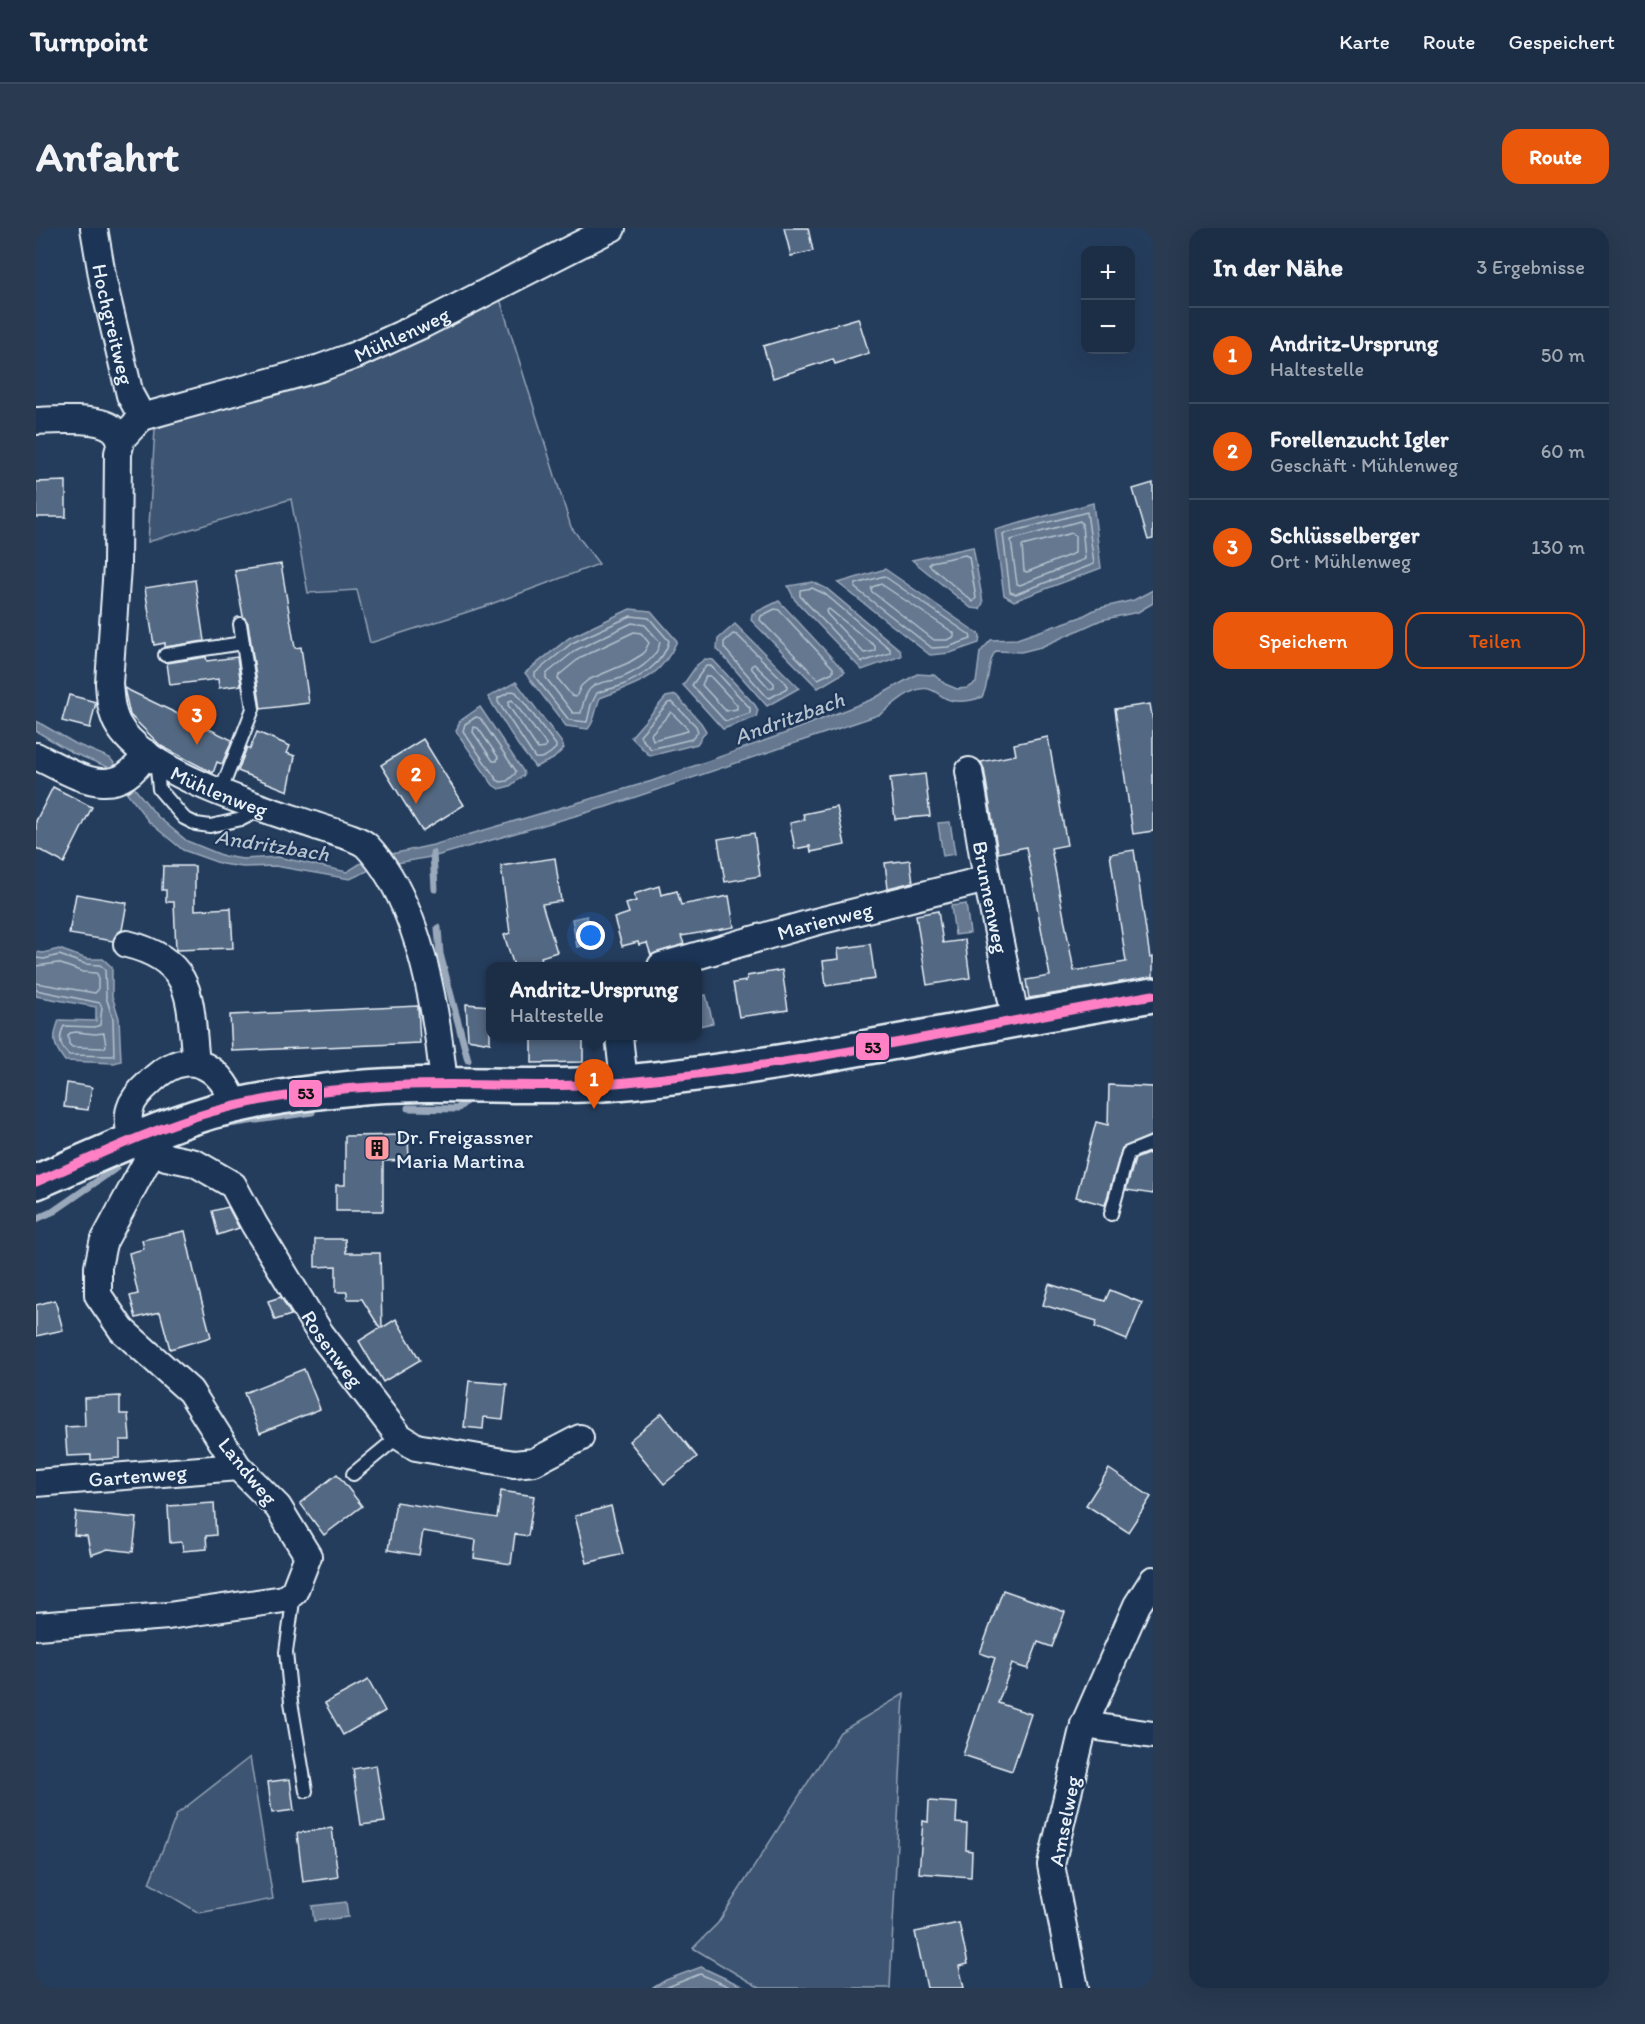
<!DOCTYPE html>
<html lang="de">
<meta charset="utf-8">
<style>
:root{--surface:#1c2e46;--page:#293a51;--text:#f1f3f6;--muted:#a0a8b3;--line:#3a4a5f;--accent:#ea580c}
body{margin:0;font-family:Itim,sans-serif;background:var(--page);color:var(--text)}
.controls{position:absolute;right:18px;top:18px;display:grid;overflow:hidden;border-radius:12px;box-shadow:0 6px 24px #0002}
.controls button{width:54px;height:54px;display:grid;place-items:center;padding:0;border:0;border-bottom:2px solid var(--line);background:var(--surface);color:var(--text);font:30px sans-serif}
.you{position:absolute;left:555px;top:708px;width:21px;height:21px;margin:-15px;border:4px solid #fff;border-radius:50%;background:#1a73e8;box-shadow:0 0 0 9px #1a73e833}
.badge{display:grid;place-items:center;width:39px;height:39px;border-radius:50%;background:var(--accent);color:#fff;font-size:20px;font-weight:700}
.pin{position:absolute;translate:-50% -50px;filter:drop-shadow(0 2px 3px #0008)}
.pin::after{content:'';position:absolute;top:32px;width:21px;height:18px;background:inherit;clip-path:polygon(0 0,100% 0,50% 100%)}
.popup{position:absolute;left:450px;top:734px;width:216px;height:78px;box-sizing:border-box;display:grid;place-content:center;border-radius:12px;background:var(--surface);filter:drop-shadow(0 2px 4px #0005);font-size:20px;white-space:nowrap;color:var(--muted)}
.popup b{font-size:22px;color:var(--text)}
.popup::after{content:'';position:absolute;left:50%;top:100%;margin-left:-12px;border:12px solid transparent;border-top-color:var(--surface)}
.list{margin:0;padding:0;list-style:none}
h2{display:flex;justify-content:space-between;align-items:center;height:78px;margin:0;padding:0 24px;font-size:26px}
h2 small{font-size:20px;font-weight:400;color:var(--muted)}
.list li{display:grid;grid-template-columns:39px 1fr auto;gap:18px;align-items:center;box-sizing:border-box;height:96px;padding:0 24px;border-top:2px solid var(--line)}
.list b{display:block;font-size:22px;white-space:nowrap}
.list p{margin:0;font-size:20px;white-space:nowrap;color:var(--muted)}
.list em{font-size:20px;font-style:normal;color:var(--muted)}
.actions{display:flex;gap:12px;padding:18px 24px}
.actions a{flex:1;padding:14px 0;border:2px solid var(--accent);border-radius:18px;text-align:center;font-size:21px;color:var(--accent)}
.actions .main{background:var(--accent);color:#fff}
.map{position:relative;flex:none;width:1117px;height:1760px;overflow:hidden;border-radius:18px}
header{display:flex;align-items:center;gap:36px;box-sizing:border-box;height:84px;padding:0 30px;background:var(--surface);border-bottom:2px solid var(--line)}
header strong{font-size:28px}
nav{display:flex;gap:33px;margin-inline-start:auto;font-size:21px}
.intro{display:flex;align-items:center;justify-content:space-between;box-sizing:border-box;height:144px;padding:0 36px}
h1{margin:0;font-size:42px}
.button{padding:15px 27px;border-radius:18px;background:var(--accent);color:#fff;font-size:21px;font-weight:700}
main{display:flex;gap:36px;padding:0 36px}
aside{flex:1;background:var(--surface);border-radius:18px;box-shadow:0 6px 24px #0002}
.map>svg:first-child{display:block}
.green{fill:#3e5472;stroke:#93a2b5;stroke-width:1.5}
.water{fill:#657890;stroke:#99a8ba;stroke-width:1.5}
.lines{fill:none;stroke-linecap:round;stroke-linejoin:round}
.shore{stroke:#b4c1ce;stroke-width:1.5}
.stream{stroke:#99a8ba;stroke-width:7}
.building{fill:#536782;stroke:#e8f1f8;stroke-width:1.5}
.lane-casing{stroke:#e8f1f8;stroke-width:16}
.street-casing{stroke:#e8f1f8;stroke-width:30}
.secondary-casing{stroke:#e8f1f8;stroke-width:38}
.lane{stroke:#1d3557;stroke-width:12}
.street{stroke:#1d3557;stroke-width:26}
.secondary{stroke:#1d3557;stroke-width:33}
.bus-1-casing{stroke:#1d3557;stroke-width:14}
.bus-1{stroke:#ff80c5;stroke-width:9}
.labels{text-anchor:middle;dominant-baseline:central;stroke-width:4.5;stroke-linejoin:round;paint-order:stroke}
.street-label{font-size:21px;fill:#e8f1f8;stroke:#1d3557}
.poi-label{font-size:21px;fill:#e8f1f8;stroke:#1d3557;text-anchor:start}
.water-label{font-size:22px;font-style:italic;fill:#b4c1ce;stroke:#1d3557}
.line-badge{stroke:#1d3557;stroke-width:2}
.pale-badge-label{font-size:16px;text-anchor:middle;font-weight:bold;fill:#111}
</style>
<header>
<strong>Turnpoint</strong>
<nav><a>Karte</a><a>Route</a><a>Gespeichert</a></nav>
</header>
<div class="intro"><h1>Anfahrt</h1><a class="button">Route</a></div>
<main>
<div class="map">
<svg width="1117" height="1760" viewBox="0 0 1117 1760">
<rect width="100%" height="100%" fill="#253d5d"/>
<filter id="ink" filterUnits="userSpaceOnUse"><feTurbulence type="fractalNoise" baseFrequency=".0167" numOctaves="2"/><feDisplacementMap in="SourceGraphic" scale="12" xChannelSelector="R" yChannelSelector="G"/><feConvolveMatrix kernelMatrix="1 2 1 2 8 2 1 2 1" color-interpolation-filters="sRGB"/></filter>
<g filter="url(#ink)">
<g class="green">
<path d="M464,71L535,299L563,336L447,379L334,415L321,362L272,365L255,271L112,314L119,201Z"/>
<path d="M868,1466L854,1760H724L657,1720L682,1695L804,1504Z"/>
<path d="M214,1529L237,1671L163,1685L113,1655L141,1586Z"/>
</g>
<g class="water">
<path d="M1057,275L1065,340L978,373L968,367L959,302Z"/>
<path d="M937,319L947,375L944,381L935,380L876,332Z"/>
<path d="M849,341L944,407L943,415L914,425L894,427L802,355Z"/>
<path d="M777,354L791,361L864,422L865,428L826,442L759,372L752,358Z"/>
<path d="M1117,362V375L1102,384L1065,392L1005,419L985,424L960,423C951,432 954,455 946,469C935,473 925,475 914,472C904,470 898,458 884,461C870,464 857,477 845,486L570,579L400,628L356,636L351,627L397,617L616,553L753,504L837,471L881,446L898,447L909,456L921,461L932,460L940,455L944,424L955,412L981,411L1045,389L1060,381L1098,372Z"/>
<path d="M743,373L809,444L782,460L715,392L716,386Z"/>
<path d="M594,381L615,383L641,413C623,453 601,455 564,470C559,481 560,492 552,501L530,498L489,445L533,410Z"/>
<path d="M699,396L763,460L731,478L681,421L682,411Z"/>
<path d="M669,431L677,432L719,477L722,482L720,489L687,501L647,457L661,437Z"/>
<path d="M480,454L526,515L528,520L517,531L499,539L482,517L452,469Z"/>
<path d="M640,467L665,495L670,503L661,516L614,528L595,509L630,469Z"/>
<path d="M444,479L487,543L488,547L474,558L463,561L457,557L420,503L424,493Z"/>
<path d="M0,493L40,516L74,530L121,588L151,613L188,628L207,631L242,629L311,644L333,630L340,639L314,651L239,638L207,639L186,636L147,622L113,594L72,539L37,525L0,503Z"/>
<path d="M914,594L919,626L907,628L902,595Z"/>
<path d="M930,676L934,705L919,707L915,678Z"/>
<path d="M551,688L556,716L541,719L536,691Z"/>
<path d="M23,721L51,731H67L76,739V768L83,790L85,833L78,835L29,833C17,817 16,811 23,792L60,793V779L0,768V724L7,725Z"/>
<path d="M670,767L677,795L663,798L662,769Z"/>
<path d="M310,1674L312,1689L278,1693L276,1678Z"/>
<path d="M665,1739L710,1760H617L630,1752Z"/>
</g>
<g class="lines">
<g class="shore">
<path d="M1051,284L1058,336L980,366L974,364L967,306Z"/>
<path d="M1044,293L1046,296L1049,331L984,357L981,356L975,312Z"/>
<path d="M1036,305L1039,307V325L991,344L988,343L986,318Z"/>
<path d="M929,327L933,329L940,370L937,374L893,337L895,334Z"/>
<path d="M848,348L934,407L935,411L912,419L896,420L819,360L820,356Z"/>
<path d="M845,356L918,405V409L911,412H898L835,363L836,359Z"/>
<path d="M776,360L789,366L854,421V425L826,434L764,368V362Z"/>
<path d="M739,381L743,382L797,440V444L782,451L724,392L725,388Z"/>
<path d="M793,381L839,418V423L828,425L791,386L790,383Z"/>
<path d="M595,388L613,390L633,413C628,435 604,450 584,458C576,461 568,462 561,465L555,477L551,494L533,492L499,449V445L536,415Z"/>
<path d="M596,395L609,397L624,414C622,432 595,447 579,452C571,454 563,454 556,459C549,465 547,476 545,485H537L510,450V446L540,422Z"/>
<path d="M598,404L605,405L613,415L607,426L592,435L552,452L545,458L540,469L536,468L522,451L523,447L545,429Z"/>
<path d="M697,406L701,407L751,456V460L734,470L731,469L688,420V414Z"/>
<path d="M718,436L738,455V459L733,460L716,441L715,438Z"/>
<path d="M670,438H675L714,480V485L691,493L688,492L656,457Z"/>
<path d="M670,448H674L701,477V481L690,483L666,457Z"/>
<path d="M476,463L480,464L520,517V520C515,525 507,532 499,530L462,474V470Z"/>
<path d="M476,472L510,516L509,520L502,521L472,477L473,473Z"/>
<path d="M636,474L660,498L662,504L656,511L615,521L605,510L604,507L632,475Z"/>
<path d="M635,484L651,500L652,503L617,512L615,506Z"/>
<path d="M440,489L444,490L480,543L479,546L471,553L465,554L461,552L427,503L429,496Z"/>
<path d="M438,499L442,500L462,529L461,533H457L437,504Z"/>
<path d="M0,730L8,731L23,727L49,736L64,737L69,741L70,769L77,791L78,828L33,827C24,819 22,809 28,798L59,799L64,797L66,780L64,775L0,762"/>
<path d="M0,738L22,735L47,744L60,745L62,747V762L59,765L0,755"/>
<path d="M40,804L59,806L68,805L70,818L68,820L36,819L33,816L32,808L34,805Z"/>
<path d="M629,1760L664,1746L696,1760"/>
</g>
<g class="stream">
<path d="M397,625L399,661"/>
<path d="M402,700L404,726L432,832"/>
<path d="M372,880L421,881L429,874"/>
<path d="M186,897L276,884"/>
<path d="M0,991L18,983L80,940"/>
</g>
</g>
<g class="building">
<path d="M748,0H772L777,23L755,28Z"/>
<path d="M822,90L833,125L799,136L797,131L737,150L727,118Z"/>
<path d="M30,253V289H0V254Z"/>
<path d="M1117,255V311L1112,312L1097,261Z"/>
<path d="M245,336L259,420L265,419L273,475L225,481L212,395L207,388L199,343Z"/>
<path d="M159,352L168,413L129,419V415L118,417L109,360Z"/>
<path d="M170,429L171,433L201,429L205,457L183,460L182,451L134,457L131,435Z"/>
<path d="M88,460L196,512L186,536L181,534L177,545L125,518L94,487Z"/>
<path d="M33,467L60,474L54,500L26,493Z"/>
<path d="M1114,476L1117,494V603L1097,606L1079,481Z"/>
<path d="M221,504L254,518L251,525L259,528L252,563L202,543L211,519L214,521Z"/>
<path d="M1012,509L1031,617L1015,620L1038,743L1090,734L1074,626L1098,622L1114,730L1117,729V749L993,770L990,752L1014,748L990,619L962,625L948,541L945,534L980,527L978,516Z"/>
<path d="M387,511L428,577L386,603L345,537Z"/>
<path d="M889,546L894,588L859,591L854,550Z"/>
<path d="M17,559L56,579L28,635L0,620V593Z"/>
<path d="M801,579L809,617L775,624L774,618L759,621L754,595L769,592L767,586Z"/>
<path d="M718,605L724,648L689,654L682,611Z"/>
<path d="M519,630L525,673L506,676L521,724L505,729L508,738H478L468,707L474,705L465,638Z"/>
<path d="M874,632L877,654L852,660L849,635Z"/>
<path d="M127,638H159V682L195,680L197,720L140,722L138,674H130V662H126Z"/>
<path d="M623,658L625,667L641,663L645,677L693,668L698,699L645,708L648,716L615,727L611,715L603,717L602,714L586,718L578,690L593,685L590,676L600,673L598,666Z"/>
<path d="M40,666L91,675L86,702L81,705L77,713L33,706Z"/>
<path d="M902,683L907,715L929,712L934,750L891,757L880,687Z"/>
<path d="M834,716L839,751L790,758L787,733L803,731L802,721Z"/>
<path d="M746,742L752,782L703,789L697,755L710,753L711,748Z"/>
<path d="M430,776L454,778V815L432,811Z"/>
<path d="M382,778L384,815L196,823L194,787Z"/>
<path d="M496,807H547V834L496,835Z"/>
<path d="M31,855L56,859L52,882L28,879Z"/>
<path d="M1073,857L1117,859V907L1086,920L1069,977L1040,969L1060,894L1072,897Z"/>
<path d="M372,907L373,932L347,933V983H300V957H309V908Z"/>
<path d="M1117,924V966L1090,962L1099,931Z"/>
<path d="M192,979L203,1000L182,1007L176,983Z"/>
<path d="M149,1003L159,1048L175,1109L134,1121L124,1084L100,1090L94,1068L102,1066L93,1025L108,1021L106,1012Z"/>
<path d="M279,1011H309L310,1025H344L346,1100L360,1091L384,1132L347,1154L323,1113L344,1100L326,1071H311V1064H300V1038L279,1039Z"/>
<path d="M1013,1056L1069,1073L1074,1062L1106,1075L1091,1112L1059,1099L1061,1093L1007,1077Z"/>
<path d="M245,1069L255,1087L239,1092L232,1073Z"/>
<path d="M19,1072L27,1102L0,1108V1077Z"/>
<path d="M268,1141L284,1181L224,1205L208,1165Z"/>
<path d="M433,1153L471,1156L467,1191L448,1189L447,1201L428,1199Z"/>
<path d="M84,1168V1186H92L94,1212H84V1230L55,1232V1227L31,1228L29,1199L49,1198L48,1170Z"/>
<path d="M626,1185L661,1229L628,1256L593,1213Z"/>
<path d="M1073,1241L1115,1269L1092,1304L1050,1277Z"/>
<path d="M301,1246L326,1278L288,1307L264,1275Z"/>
<path d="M465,1263L498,1268L492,1308L479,1306L475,1336L438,1330L440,1312L387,1303L383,1327L352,1322L360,1274L461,1290Z"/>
<path d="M178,1275L180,1307L170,1308L171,1321L147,1323L146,1314L134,1315L132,1278Z"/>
<path d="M575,1278L587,1326L551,1335L539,1288Z"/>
<path d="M40,1284L101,1290L97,1324L72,1321L55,1327L51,1308L38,1307Z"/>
<path d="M967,1362L1029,1384L1016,1419L1002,1414L992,1441L976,1436L962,1475L995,1486L976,1543L927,1527L959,1430L944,1425Z"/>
<path d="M332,1452L349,1483L307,1507L289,1475Z"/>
<path d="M340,1537L349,1594L325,1597L317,1541Z"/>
<path d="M254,1551L258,1582L236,1585L232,1554Z"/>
<path d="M893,1573L921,1575L920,1595L931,1596L930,1622L936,1623L935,1649L883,1645L887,1593L892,1594Z"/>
<path d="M296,1600L302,1649L267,1654L261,1605Z"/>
<path d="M923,1695L932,1736L923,1738L928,1760H891L879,1704Z"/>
</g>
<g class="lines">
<g class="lane-casing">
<g id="lane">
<path d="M129,427L207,415"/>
<path d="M120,532L123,561L148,590L160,596L174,598L206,591L224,582"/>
<path d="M184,565L217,481L204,396"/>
<path d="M1075,986L1092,925L1117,915"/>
<path d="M317,1246L363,1208"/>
<path d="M258,1366L250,1424L255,1474L270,1563"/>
</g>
</g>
<g class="street-casing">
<g id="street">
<path id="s1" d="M58,0L67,53L94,167L106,189"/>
<path id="s2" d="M106,189L86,210L82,225L81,338L73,455C74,469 75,483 81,495C108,546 228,581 280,598C293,603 322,609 331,618C384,674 401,783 408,857"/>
<path id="s3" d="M106,189L284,140L320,127L388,96L576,0"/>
<path d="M0,193C18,192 62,189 76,200C79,202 82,207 86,210"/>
<path d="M0,528C40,547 80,577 110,525"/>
<path id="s4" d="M933,543L951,651L980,793"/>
<path d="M91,716C161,733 153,775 160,835"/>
<path id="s5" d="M625,738L779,694L951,651"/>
<path d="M583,808L588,854"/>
<path id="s6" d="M104,909L130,929L159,935L197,957L218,996L284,1105L363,1208L380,1219L478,1236L498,1234L544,1210"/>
<path d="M95,913C94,903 91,890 94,881C97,870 105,862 113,855C150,818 182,834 200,878"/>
<path id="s7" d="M0,1255L202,1239"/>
<path d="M0,1398L132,1388L248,1371L258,1364L272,1328L242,1279L202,1239L154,1163L86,1102L62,1067V1039L67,1015L112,931L104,909"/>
<path d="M1048,1497L1117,1507"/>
<path d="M1039,1760L1015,1637L1048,1497L1101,1377L1117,1352"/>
</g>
</g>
<g class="secondary-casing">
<path id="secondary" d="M0,954C58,929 115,902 175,884C221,871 269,865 317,860C408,851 500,863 591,854C768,836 942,797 1117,767"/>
</g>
<use href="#lane" class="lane"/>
<use href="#street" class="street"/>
<use href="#secondary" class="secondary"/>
<g class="bus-1-casing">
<path id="bus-1" d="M0,954C58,929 115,901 175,884C232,868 292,861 351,858C431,853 511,862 591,854C768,837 942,798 1117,767"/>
</g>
<use href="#bus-1" class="bus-1"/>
</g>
</g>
<defs>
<g id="building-square" transform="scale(1.35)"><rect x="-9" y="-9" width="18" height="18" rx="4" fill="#ff9aa2" stroke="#1d3557"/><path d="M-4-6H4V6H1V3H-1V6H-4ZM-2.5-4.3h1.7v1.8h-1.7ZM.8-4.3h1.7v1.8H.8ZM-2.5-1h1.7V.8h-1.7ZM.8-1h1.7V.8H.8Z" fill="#111"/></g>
</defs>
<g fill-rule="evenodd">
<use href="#building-square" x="341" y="920"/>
</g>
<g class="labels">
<g class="street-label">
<text stroke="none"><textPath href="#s1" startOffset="98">Hochgreitweg</textPath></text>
<text stroke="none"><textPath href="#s3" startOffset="273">Mühlenweg</textPath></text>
<text stroke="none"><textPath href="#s2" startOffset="441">Mühlenweg</textPath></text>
<text stroke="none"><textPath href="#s4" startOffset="128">Brunnenweg</textPath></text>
<text stroke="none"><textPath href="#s5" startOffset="170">Marienweg</textPath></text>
<text stroke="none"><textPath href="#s6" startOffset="298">Rosenweg</textPath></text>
<text transform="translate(212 1243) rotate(51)">Landweg</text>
<text stroke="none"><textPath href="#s7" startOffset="102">Gartenweg</textPath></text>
<text transform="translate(1028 1593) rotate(-79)">Amselweg</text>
</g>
<g class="poi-label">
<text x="360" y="908">Dr. Freigassner<tspan x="360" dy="24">Maria Martina</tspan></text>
</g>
<g class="water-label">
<text transform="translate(753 490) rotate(-20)">Andritzbach</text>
<text transform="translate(236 617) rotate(9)">Andritzbach</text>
</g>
</g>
<g class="line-badge">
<rect x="819" y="804" width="35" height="29" rx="6" fill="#ff80c5"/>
<rect x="252" y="851" width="35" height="29" rx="6" fill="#ff80c5"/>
</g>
<g class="pale-badge-label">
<text x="837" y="825">53</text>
<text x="270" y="871">53</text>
</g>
</svg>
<div class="controls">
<button>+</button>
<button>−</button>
</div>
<div class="you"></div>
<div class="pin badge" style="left:558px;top:881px">1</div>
<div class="popup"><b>Andritz-Ursprung</b>Haltestelle</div>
<div class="pin badge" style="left:380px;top:576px">2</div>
<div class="pin badge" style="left:161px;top:517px">3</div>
</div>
<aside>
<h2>In der Nähe<small>3 Ergebnisse</small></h2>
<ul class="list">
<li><span class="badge">1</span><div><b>Andritz-Ursprung</b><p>Haltestelle</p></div><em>50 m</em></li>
<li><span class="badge">2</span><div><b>Forellenzucht Igler</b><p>Geschäft · Mühlenweg</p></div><em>60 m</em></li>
<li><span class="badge">3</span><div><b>Schlüsselberger</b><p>Ort · Mühlenweg</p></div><em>130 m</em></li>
</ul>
<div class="actions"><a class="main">Speichern</a><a>Teilen</a></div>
</aside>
</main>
